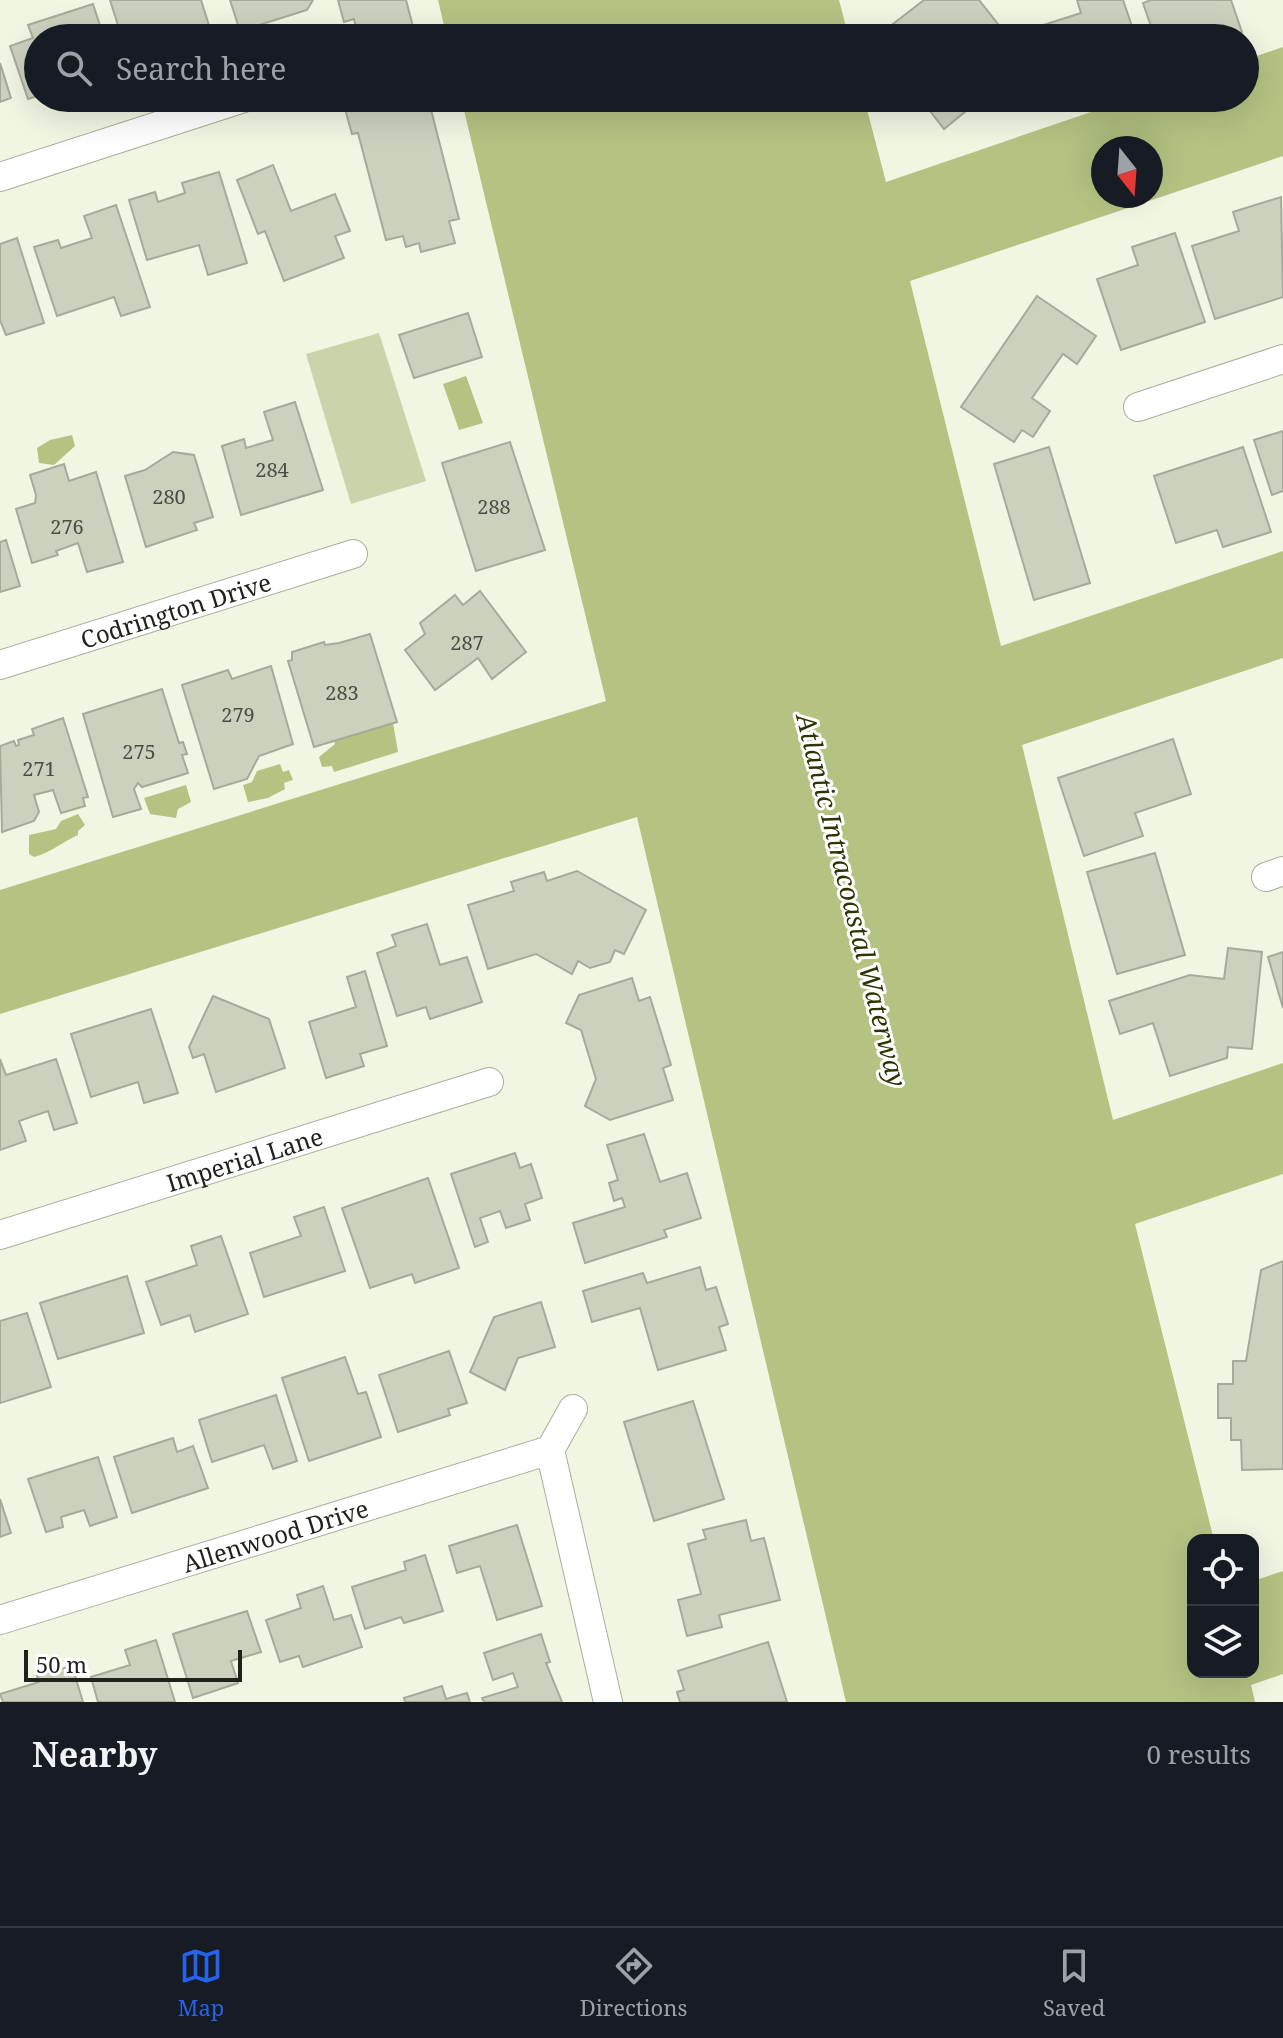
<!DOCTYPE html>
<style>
:root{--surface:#171b24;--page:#20242c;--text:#f1f3f6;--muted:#9ea1a6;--line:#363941;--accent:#2563eb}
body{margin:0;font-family:"Noto Serif",serif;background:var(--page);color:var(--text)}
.controls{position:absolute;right:24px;bottom:24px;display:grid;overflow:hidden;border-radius:16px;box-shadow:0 8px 32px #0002}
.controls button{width:72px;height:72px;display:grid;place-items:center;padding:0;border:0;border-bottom:2px solid var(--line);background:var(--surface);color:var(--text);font:40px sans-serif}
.compass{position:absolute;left:1091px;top:136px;width:72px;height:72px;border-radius:50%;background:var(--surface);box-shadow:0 8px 32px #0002;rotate:163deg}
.scale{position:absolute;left:24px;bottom:20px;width:218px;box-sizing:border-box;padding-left:8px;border:4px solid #1f211a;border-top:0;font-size:22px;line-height:28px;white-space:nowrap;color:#1f211a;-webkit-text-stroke:6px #fff;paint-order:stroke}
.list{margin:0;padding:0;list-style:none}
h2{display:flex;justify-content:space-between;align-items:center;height:104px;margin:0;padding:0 32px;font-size:34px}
h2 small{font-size:26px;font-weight:400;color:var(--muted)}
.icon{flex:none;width:44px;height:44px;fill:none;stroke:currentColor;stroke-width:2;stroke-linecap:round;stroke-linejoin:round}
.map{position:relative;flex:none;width:1283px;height:1702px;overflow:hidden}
.search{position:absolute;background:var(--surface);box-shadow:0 8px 32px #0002;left:24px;right:24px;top:24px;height:88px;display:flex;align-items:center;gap:20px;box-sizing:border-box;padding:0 28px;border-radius:44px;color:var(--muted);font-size:30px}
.sheet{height:224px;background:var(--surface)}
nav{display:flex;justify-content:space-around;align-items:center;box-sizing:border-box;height:112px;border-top:2px solid var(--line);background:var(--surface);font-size:22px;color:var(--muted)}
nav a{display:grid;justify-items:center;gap:4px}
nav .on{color:var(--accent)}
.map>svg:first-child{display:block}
.green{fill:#cad4aa}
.water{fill:#b4c382;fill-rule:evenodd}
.building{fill:#ccd1be;stroke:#a6ab99;stroke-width:2}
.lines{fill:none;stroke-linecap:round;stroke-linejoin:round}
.minor-casing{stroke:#a9ae9b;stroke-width:30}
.minor{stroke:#fff;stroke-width:28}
.labels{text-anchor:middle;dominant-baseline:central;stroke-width:6;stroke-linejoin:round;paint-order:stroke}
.number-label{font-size:20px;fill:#4a4d43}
.street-label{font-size:24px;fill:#1f211a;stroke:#fff}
.water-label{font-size:26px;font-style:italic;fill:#2d3401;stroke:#fff}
</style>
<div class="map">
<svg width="1283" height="1702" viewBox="0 0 1283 1702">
<rect width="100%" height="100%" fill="#f0f6e2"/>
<path class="green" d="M379,333L426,481L351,504L306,354Z"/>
<g class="water">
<path d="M438,0H839L849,38H447Z"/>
<path d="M1283,47V156L910,281L1001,646L1283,551V658L1022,745L1113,1120L1283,1063V1174L1135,1224L1214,1540H1193V1672H1253V1581L1283,1571V1674L1251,1685L1255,1702H846L637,817L0,1014V890L606,701L461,98H864L886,182L1132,98H1245V60ZM1103,148H1151V196H1103Z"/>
<path d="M466,376L483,423L459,430L443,384Z"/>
<path d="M72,435L75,446L54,465L39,463L37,448L50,440Z"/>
<path d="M393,723L398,752L334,772L332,766L322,767L319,757L335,744L334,741Z"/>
<path d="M280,764L283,772L289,770L293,780L284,783L285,789L268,798L248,802L243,785L252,782L257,771Z"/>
<path d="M186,785L191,802L178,809L176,818L150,814L144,798Z"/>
<path d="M78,814L85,825L78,831V835C62,842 52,852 34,857L29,854V835L56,829L61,821Z"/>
</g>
<g class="building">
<path d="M110,0H201L213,38H122Z"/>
<path d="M230,0H313L307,10L240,31Z"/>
<path d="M338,0H406L416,38H358L354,19L344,22Z"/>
<path d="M924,0H979L1009,38H904L893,24Z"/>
<path d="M1077,0H1123L1136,38H1037L1034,28L1081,13Z"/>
<path d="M1151,0H1231L1242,32L1224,38H1155L1143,3Z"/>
<path d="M93,4L104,38H38V96L28,99L10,46L33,38L28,25Z"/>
<path d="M0,63L11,98L0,102Z"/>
<path d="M342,98H428L459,219L449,221L455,243L421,252L419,243L406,247L403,236L386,240L358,133L352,134Z"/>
<path d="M920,98H982L944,129Z"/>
<path d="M273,165L291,211L335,194L350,231L335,236L344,258L284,281L265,231L258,234L237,180Z"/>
<path d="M219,172L247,263L208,275L199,245L147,260L129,200L155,192L158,202L185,193L182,183Z"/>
<path d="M1281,197L1283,297L1215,319L1192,246L1239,231L1233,212Z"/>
<path d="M116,205L150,307L121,316L114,297L57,316L34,247L58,240L61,248L92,238L84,216Z"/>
<path d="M1175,233L1205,322L1121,350L1097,279L1138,265L1132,247Z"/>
<path d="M17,238L44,323L6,335L0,320V244Z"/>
<path d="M1037,296L1096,336L1077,364L1063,354L1032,398L1050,411L1033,437L1022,430L1014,442L961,407Z"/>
<path d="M468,313L482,357L414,378L399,335Z"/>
<path d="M295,402L323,490L241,515L222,446L244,439L246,448L273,440L264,412Z"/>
<path d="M1283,431V491L1272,495L1254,440Z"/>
<path d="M510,442L545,550L476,571L442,463Z"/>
<path d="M1049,447L1090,583L1034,600L994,464Z"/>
<path d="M1243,447L1271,532L1223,547L1217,530L1176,543L1154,476Z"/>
<path d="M173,452L194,455L213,517L194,523L197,530L146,547L125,476L145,470Z"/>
<path d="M64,464L69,481L96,472L123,562L87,572L78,543L56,551L58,555L32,563L16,509L35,503L36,495L30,475Z"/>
<path d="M6,540L20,586L0,592V542Z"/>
<path d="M480,591L526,652L492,679L478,658L435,690L405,650L425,634L420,623L455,595L463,605Z"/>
<path d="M370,634L397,722L314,747L288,661L292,660V652L324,642L325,645L339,643Z"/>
<path d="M271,666L293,744L259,756L247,779L214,789L182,685L228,670L232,679Z"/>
<path d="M162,689L179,743L183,742L187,754L182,755L188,773L142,787L138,783L134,789L141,809L113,817L83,714Z"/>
<path d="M63,718L88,797L83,798L85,806L61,813L53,790L34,795L39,812L34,821L2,832L0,746L14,741L16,746L19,745L18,740L34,735L32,729Z"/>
<path d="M1173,739L1191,794L1135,813L1143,836L1084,856L1058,778Z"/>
<path d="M1155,853L1185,955L1117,974L1087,872Z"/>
<path d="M577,871L646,910L624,954L615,950L610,962L590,968L578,961L572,974L536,954L488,969L468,905L514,891L511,882L544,872L547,881Z"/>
<path d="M427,924L440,965L467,957L482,1002L430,1019L426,1007L397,1016L377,953L396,946L392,935Z"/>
<path d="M1228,948L1262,952L1252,1049L1228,1047L1227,1058L1170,1076L1153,1023L1120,1034L1109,1001L1190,975L1224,979Z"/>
<path d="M1283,952V1008L1268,957Z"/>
<path d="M365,971L387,1046L360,1054L364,1066L326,1078L309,1022L356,1007L347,977Z"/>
<path d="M632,978L639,1001L650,997L671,1065L663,1068L673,1100L610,1120L585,1106L596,1079L581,1030L566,1023L579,995Z"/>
<path d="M213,996L269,1019L285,1068L216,1092L204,1054L193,1058L189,1047Z"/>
<path d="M151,1009L178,1093L144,1103L138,1082L91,1097L71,1034Z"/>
<path d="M0,1059L6,1075L56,1059L77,1123L54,1130L48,1111L19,1121L26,1141L0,1150Z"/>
<path d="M644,1134L660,1182L687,1173L701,1218L664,1230L667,1237L585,1263L573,1223L625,1207L622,1198L614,1201L609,1183L618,1180L607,1145Z"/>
<path d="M515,1153L520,1168L531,1164L542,1198L525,1204L530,1220L506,1228L500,1211L480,1218L488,1242L475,1247L451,1174Z"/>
<path d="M428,1178L459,1268L415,1283L412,1274L370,1288L342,1208Z"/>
<path d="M324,1207L345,1271L264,1297L250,1253L301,1236L294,1217Z"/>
<path d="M221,1236L248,1314L195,1332L190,1315L161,1325L146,1282L197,1265L191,1246Z"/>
<path d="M1283,1261V1469L1242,1470L1241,1440H1231V1418H1218V1384H1233V1361H1246L1261,1270Z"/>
<path d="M700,1267L706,1290L716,1287L728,1324L719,1327L726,1350L658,1370L640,1308L592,1322L583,1291L643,1273L647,1283Z"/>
<path d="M127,1276L144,1333L58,1359L40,1303Z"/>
<path d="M541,1302L555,1347L518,1358L505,1390L470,1372L494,1317Z"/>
<path d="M27,1313L51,1387L0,1403V1321Z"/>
<path d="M449,1351L467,1403L448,1409L450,1415L398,1432L379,1375Z"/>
<path d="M345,1357L358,1394L366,1392L381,1437L309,1461L282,1378Z"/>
<path d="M276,1395L297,1461L273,1469L264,1445L212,1462L199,1420Z"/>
<path d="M693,1401L724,1499L654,1521L624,1422Z"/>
<path d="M173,1438L177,1452L193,1446L208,1488L132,1513L114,1457Z"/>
<path d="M98,1457L117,1517L90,1526L84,1510L61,1517L63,1527L46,1532L28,1479Z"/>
<path d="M0,1499L11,1533L0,1537Z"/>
<path d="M746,1520L751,1541L764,1538L780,1600L719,1615L722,1627L687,1636L678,1600L701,1594L688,1544L706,1539L703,1530Z"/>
<path d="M517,1525L542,1606L497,1620L480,1566L457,1573L449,1546Z"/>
<path d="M425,1555L443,1611L404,1623L401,1617L365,1629L352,1587L406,1570L404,1562Z"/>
<path d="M323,1586L334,1620L351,1615L362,1647L303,1667L299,1656L280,1662L266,1620L301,1608L297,1595Z"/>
<path d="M247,1611L261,1652L231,1661L238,1683L193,1698L173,1634Z"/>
<path d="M541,1634L550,1662L546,1663L562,1702H484L482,1698L518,1687L513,1673L493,1680L484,1653Z"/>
<path d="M156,1640L175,1702H98L91,1677L130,1665L125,1650Z"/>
<path d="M768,1642L787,1702H680L677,1692L684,1690L678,1671Z"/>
<path d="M72,1666L83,1702H3L0,1694L39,1682L37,1676Z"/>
<path d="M442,1686L446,1699L467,1693L470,1702H405L404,1698Z"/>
</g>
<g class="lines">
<g class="minor-casing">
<g id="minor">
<path d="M0,177L244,98"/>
<path d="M1138,407L1283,359"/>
<path id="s1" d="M0,665L353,554"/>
<path d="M1266,877L1283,871"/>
<path id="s2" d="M0,1235L489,1082"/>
<path d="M550,1450L608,1702"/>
<path id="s3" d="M0,1620L550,1450L573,1409"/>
</g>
</g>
<use href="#minor" class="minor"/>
</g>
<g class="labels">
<g class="number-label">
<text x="272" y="469">284</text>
<text x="169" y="496">280</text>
<text x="494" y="506">288</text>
<text x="67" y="526">276</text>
<text x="467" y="642">287</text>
<text x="342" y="692">283</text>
<text x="238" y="714">279</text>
<text x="139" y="751">275</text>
<text x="39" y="768">271</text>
</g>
<g class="street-label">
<text stroke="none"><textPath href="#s1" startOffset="184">Codrington Drive</textPath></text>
<text stroke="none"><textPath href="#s2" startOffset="256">Imperial Lane</textPath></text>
<text stroke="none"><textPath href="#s3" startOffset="288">Allenwood Drive</textPath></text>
</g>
<g class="water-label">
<text transform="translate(852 900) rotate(76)">Atlantic Intracoastal Waterway</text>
</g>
</g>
</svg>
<div class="controls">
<button><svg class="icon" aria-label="locate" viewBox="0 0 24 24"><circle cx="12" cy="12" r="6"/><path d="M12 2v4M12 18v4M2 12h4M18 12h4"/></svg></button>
<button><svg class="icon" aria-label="layers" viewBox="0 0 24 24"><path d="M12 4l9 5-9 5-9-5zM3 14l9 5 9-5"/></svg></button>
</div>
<svg class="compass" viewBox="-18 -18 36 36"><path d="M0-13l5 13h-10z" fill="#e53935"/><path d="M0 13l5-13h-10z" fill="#9ea1a6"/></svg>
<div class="scale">50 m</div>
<div class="search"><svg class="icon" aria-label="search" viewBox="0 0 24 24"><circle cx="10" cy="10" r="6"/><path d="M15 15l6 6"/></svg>Search here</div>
</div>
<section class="sheet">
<h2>Nearby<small>0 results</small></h2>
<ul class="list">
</ul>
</section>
<nav>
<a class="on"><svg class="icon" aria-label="map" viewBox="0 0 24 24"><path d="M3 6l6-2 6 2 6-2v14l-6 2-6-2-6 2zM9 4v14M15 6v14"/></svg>Map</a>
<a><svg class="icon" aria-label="directions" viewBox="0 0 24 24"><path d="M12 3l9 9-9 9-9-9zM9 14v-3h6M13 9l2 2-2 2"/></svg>Directions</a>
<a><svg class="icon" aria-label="saved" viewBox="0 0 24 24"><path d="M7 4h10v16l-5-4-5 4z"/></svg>Saved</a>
</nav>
